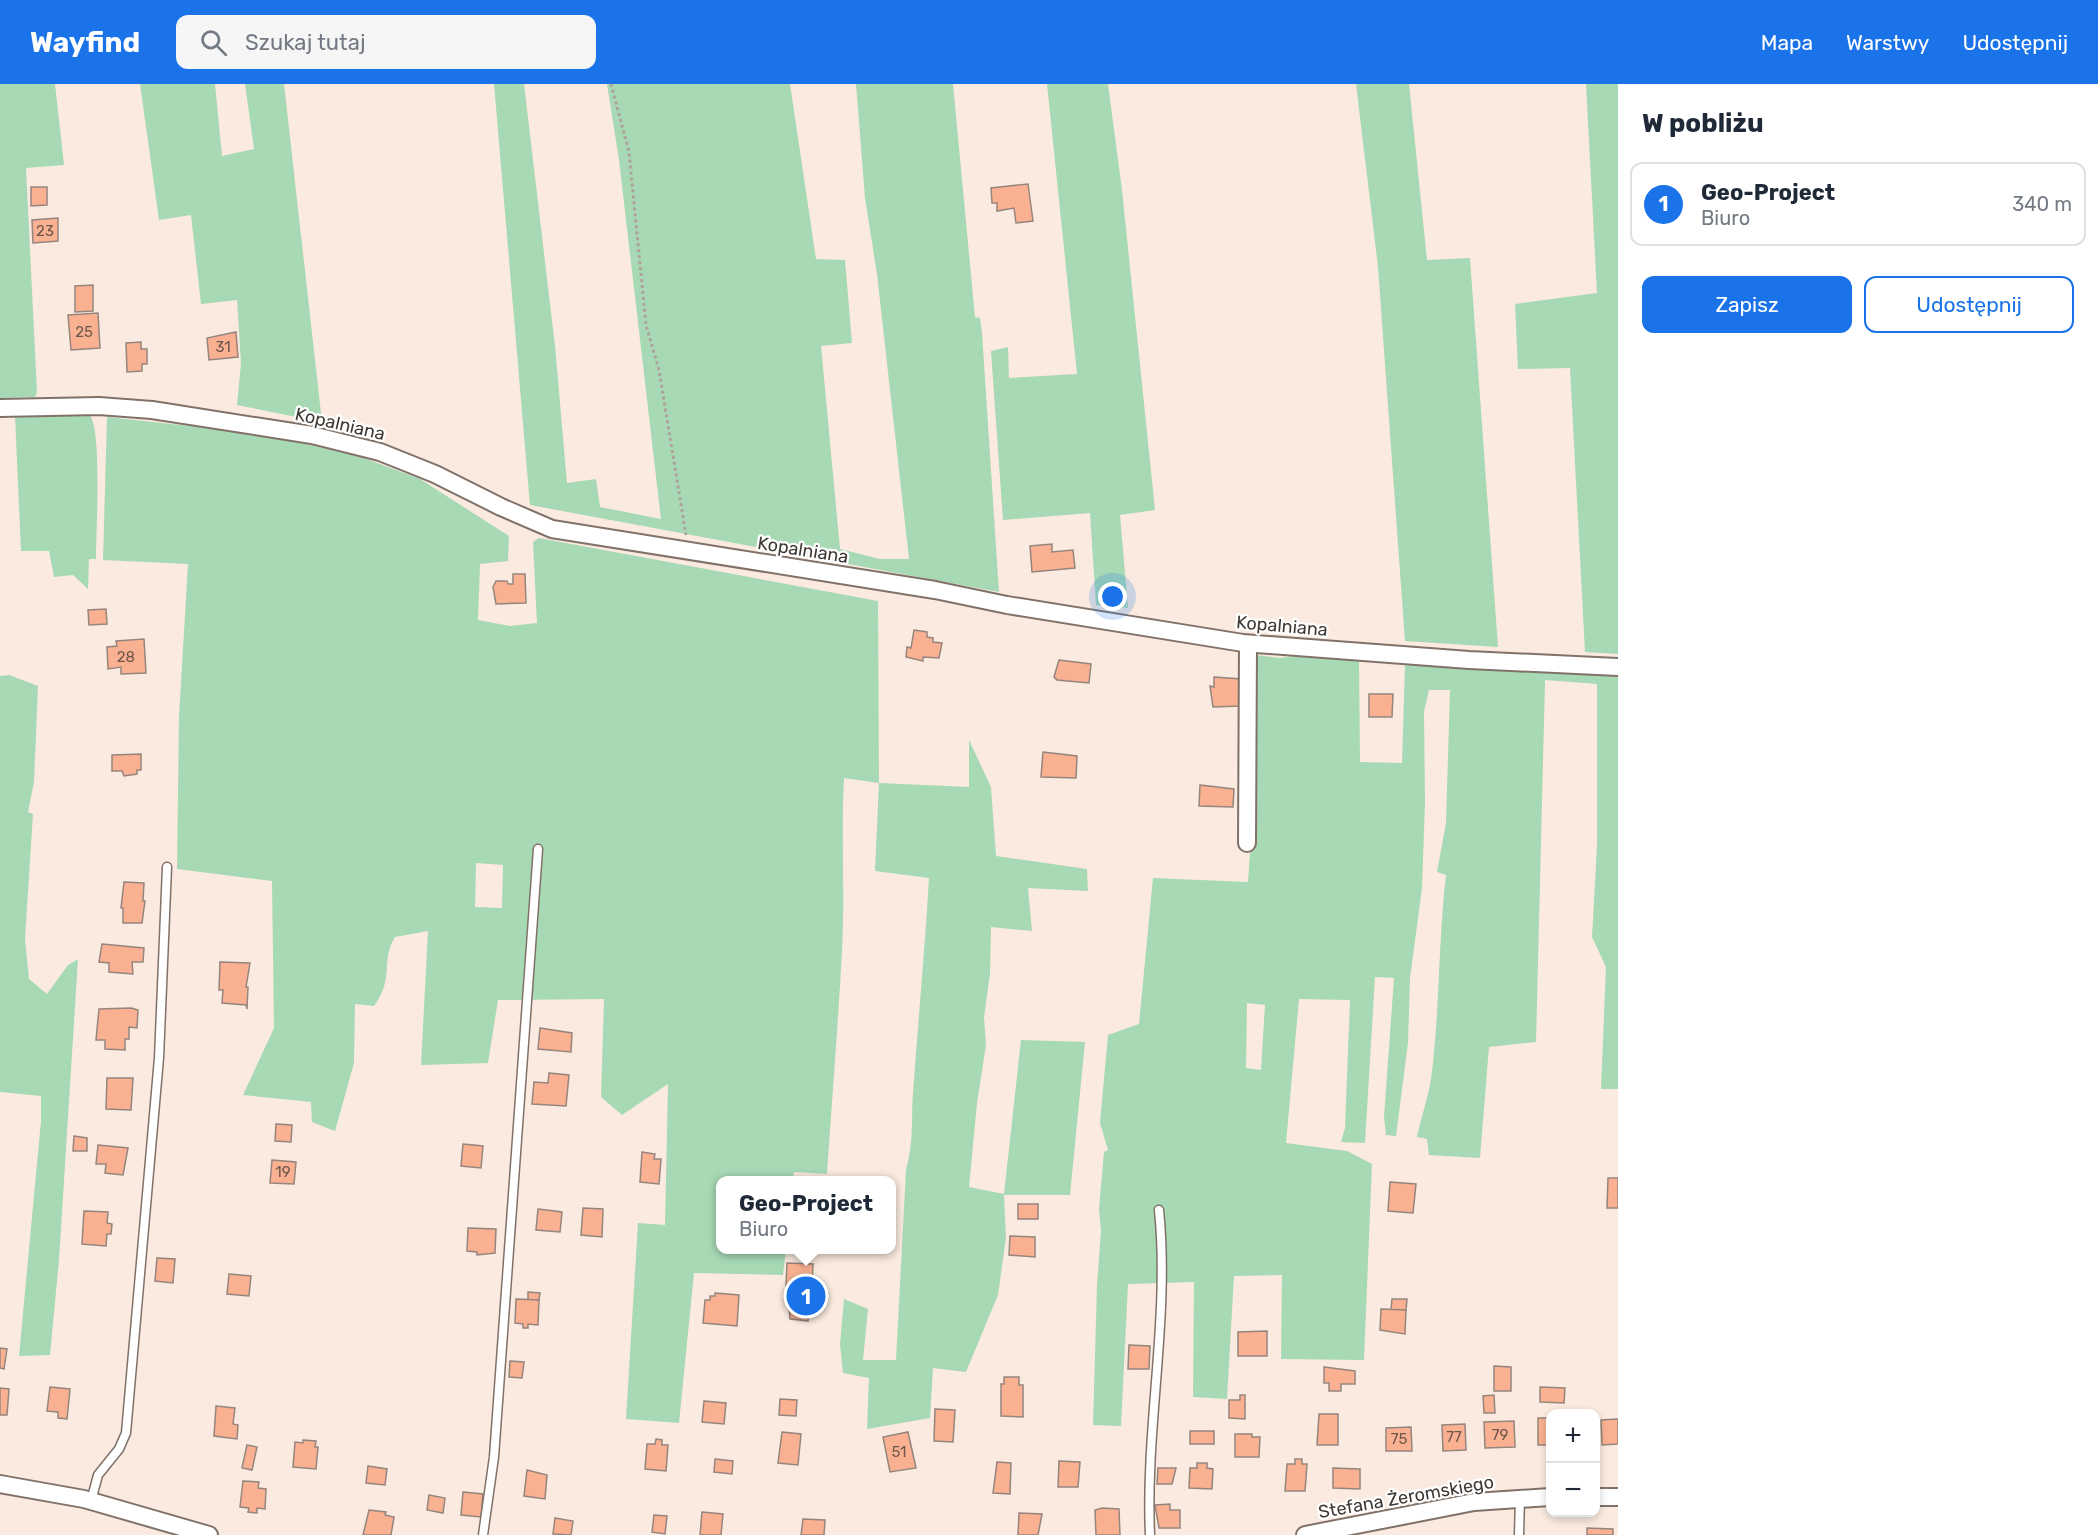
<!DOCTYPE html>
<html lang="pl">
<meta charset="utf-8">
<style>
:root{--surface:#fff;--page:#f6f6f7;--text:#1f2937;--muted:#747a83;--line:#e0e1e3;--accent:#1a73e8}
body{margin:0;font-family:Rubik,sans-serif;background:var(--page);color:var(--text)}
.controls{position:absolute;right:18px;bottom:18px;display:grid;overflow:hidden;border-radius:12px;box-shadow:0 3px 9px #0003}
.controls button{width:54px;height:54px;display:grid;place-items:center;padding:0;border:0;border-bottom:2px solid var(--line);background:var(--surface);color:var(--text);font:30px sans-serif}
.you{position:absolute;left:1113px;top:513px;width:21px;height:21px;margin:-15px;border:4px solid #fff;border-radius:50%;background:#1a73e8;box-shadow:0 0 0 9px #1a73e833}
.badge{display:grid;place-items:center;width:39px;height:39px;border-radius:50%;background:var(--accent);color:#fff;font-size:20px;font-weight:700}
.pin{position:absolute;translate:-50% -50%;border:3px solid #fff;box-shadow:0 2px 6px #0006}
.popup{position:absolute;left:716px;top:1092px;width:180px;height:78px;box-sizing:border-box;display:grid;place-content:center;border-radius:12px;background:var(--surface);filter:drop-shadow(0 2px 4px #0005);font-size:20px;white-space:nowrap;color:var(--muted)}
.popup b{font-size:22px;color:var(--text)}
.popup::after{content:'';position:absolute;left:50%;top:100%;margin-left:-12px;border:12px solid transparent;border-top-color:var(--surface)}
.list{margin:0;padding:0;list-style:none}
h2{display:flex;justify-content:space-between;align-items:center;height:78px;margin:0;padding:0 24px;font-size:26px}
h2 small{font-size:20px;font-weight:400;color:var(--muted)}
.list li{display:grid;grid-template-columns:39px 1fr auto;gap:18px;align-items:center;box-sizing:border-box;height:84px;margin:0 12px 12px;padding:0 12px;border:2px solid var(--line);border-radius:12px}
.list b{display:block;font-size:22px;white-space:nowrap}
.list p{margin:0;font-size:20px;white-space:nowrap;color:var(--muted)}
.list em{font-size:20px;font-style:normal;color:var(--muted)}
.actions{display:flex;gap:12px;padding:18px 24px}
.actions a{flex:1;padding:14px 0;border:2px solid var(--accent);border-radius:12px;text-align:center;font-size:21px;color:var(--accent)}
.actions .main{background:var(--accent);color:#fff}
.icon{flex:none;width:33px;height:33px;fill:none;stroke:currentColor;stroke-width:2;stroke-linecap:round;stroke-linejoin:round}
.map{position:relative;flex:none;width:1618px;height:1451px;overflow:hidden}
header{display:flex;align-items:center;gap:36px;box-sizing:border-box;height:84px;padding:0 30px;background:var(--accent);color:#fff}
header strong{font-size:28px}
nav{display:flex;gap:33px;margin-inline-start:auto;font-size:21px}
.search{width:420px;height:54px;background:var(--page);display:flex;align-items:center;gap:15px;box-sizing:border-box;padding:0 21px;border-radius:12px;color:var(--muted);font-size:22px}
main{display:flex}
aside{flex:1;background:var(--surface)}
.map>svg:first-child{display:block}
.green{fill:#a7d9b5;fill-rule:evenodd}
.building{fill:#fab191;stroke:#96857e;stroke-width:1.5}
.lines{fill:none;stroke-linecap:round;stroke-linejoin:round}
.service-casing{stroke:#817269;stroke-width:11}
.minor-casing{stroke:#817269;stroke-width:20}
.path{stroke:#aea29a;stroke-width:3;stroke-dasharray:3 3;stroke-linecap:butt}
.service{stroke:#fff;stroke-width:8}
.minor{stroke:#fff;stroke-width:16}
.labels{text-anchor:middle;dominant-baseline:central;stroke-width:4.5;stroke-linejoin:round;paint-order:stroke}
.number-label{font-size:15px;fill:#6e574c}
.street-label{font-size:18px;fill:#3f3935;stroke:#fff}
</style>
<header>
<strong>Wayfind</strong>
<div class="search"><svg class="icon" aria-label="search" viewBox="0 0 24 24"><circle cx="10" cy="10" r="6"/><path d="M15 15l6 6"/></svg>Szukaj tutaj</div>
<nav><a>Mapa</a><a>Warstwy</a><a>Udostępnij</a></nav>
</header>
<main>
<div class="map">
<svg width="1618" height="1451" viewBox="0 0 1618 1451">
<rect width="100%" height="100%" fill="#faeadf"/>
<g class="green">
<path d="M0,0H55L64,81L26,84L37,308L35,313L0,314Z"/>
<path d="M140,0H215L222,72L254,65L245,0H284L322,338L237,321L241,279L237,216L201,220L191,131L159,136Z"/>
<path d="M494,0H524L555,262L567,399L596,395L600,423L661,435L619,76L607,0H790L816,175L845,176L852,259L821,262L840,465L880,475H909L877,190L865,114L856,0H953L975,233L980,234L982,249L999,508L530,421Z"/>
<path d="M1047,0H1108L1122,106L1155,426L1120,431L1128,524L1096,521L1090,429L1003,436L991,267L1008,263L1009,294L1077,290Z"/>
<path d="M1356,0H1409L1427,176L1470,174L1498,563L1405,557L1378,183Z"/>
<path d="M1586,0H1618V570L1585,568L1570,284L1518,285L1515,220L1597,209Z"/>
<path d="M90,331C102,348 96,449 96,475H89L88,505L73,491L54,493L49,467H21L15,332Z"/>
<path d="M107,333L264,350L364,374L420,395L509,452L508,477L480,480L478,536L510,542L537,539L533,458L539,454L878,517L879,699L969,703V656L991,703L996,772L1087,785L1088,807L1028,804L1032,847L991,843L990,890L984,933L986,961L977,1019L969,1103L1004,1110L1021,956L1085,958L1070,1111H1004L1006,1153L998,1211L966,1288L933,1284L930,1334L867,1345L869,1294L843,1289L840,1260L844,1215L868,1225L863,1276H896L906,1086C914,1055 911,1038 913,1009C918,937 925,866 929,794L875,787L879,699L844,694C841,752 845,809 842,867C838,941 832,1015 827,1090L794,1088L793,1096H720V1166H786L783,1191L694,1189L679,1339L626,1335L638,1139L665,1141L668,1000L622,1031L601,1013L604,915L498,916L488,979L421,981L428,847L395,853C380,877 395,894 374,922L355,920L354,979L335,1047L312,1038L311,1018L243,1011L274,944L272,797L177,785L179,632L188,480L103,476ZM476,779L503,781L502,824L475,823Z"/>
<path d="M1255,571L1280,574L1303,571L1359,577L1360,678L1402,679L1405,581L1618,591V1005H1601L1606,883L1592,853L1597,762V600L1545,596L1536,958L1489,963L1480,1074L1429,1071L1427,1055L1417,1053C1421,1034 1428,1014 1431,995C1440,927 1438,859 1446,791L1437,788L1446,739L1450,606H1429L1424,628L1425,718L1422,804L1410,894L1408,959L1396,1052L1386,1051L1384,1033L1394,894L1375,893L1365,1059L1341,1058L1345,1044L1350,916L1299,915L1286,1059L1347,1067L1372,1080L1364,1276L1281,1275L1282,1191L1234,1192L1227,1315L1193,1313L1194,1198L1128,1200L1121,1342L1093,1341L1097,1201L1101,1147L1099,1125L1104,1068L1108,1066L1100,1039L1108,951L1139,940L1153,794L1248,798L1253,723ZM1247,919L1265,921L1261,986L1246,984Z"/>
<path d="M9,591L38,602L34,698L28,728L33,730L25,855L29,895L47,910L68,881L78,875L59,1176L50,1271L19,1272L41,1037V1012L0,1008V592Z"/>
</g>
<g class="building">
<path d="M1028,100L1033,137L1016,139L1014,124L997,127V119H992L991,104Z"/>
<path d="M31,103H47V121L31,122Z"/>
<path d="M58,134V157L33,159L32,136Z"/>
<path d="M93,201V227L75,228V202Z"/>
<path d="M98,229L100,264L71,266L68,231Z"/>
<path d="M236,248L238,273L209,276L207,254Z"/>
<path d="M141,258V265H147V280H142V287L127,288L126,259Z"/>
<path d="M1052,460V468L1073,466L1075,484L1032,488L1030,462Z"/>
<path d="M513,490H525L526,519L496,520L493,503L496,497H507L508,500H513Z"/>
<path d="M106,525L107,540L89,541L88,526Z"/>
<path d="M914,546L927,548V553L933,554V558L942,559L939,574L923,573V577L906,573L907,563L911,564Z"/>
<path d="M144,555L146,589L121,590V583L108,585L107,563L117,562L116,557Z"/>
<path d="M1059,576L1091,580L1089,599L1057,596L1054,593Z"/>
<path d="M1214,593L1241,595L1240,622L1213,623L1210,602L1214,603Z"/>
<path d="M1369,610H1393L1392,633H1369Z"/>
<path d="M1043,668L1077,672L1076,694L1041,693Z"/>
<path d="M141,670V686H137V690L124,692L122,687H112V671Z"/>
<path d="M1200,701L1234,705L1233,723L1199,722Z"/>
<path d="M124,798L144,799L143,817H145L142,839H123V824H121Z"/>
<path d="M102,860L144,864L143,878H132L133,890L109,888V879L99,878Z"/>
<path d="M220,878L250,879L246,903H248L247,925L246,921L222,919L223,906H219Z"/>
<path d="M131,924L138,926L137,944L129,943V955H125V966L105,965V956H96L99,925Z"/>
<path d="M540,944L572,949L571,968L538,965Z"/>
<path d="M549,989L569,991L566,1022L532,1020L534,998L548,999Z"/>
<path d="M107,994H133L131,1026L106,1025Z"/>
<path d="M276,1040L292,1041L291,1058L275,1057Z"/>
<path d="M74,1052L87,1054V1067H73Z"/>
<path d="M463,1060L483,1062L481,1084L461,1082Z"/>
<path d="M98,1061L128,1064L123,1091L105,1089L106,1080H96Z"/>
<path d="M642,1068L655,1070L654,1075H661L659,1100L640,1098Z"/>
<path d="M272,1076L296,1078L294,1100L270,1099Z"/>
<path d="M1608,1094H1618V1124H1607Z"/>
<path d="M1390,1098L1416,1100L1413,1129L1388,1127Z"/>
<rect x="1018" y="1120" width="20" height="15"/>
<path d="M583,1124L603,1125L602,1153L581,1151Z"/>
<path d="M538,1125L562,1128L560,1148L536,1146Z"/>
<path d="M84,1127L108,1128L107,1139L112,1140L111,1150H107L106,1162L82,1160Z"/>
<path d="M468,1144L496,1145L495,1169L477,1171V1168L467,1167Z"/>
<path d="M1010,1152L1035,1153V1173L1009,1171Z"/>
<path d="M157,1174L175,1175L173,1199L155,1197Z"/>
<path d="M787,1179L813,1180L812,1203L786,1202Z"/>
<path d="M229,1190L251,1192L249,1212L227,1210Z"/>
<path d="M788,1205L811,1207L808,1237L790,1235Z"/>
<path d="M528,1208L540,1209L539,1216H528Z"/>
<path d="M715,1209L739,1211L737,1242L703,1239L705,1216H710V1212H715Z"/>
<path d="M516,1215L539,1216L538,1241L528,1240V1244H523V1240L515,1239Z"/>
<path d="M1392,1215H1407L1406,1226H1391Z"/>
<path d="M1381,1225L1406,1226L1405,1250L1380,1246Z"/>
<path d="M1267,1247V1272H1238V1248Z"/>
<path d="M1129,1261L1150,1262L1149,1285H1128Z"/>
<path d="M0,1264L7,1265L4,1285L0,1284Z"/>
<path d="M510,1277L524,1278L522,1294L509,1293Z"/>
<path d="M1494,1282L1511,1283V1307H1494Z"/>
<path d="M1324,1283L1355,1287V1300H1341V1307H1329V1299H1324Z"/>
<path d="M1004,1293H1019V1301H1023V1333L1001,1332V1300H1004Z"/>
<path d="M50,1303L70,1305L67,1335L58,1334V1328L47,1327Z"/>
<path d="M1540,1303L1565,1304L1564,1319L1540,1318Z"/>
<path d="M0,1304L9,1305L7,1331H0Z"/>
<path d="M1240,1311H1245V1335L1229,1334V1316H1240Z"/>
<path d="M1494,1311L1495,1329H1484L1483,1312Z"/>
<path d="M780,1315L797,1316L796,1332L779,1331Z"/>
<path d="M704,1317L726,1319L724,1340L702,1338Z"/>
<path d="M216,1322L235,1324L233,1340L238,1341L237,1355L214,1352Z"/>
<path d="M935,1325L955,1326L953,1358L934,1357Z"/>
<path d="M1319,1330H1338V1361H1317Z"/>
<rect x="1538" y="1334" width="12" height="27"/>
<path d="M1618,1335V1360L1602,1361L1601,1336Z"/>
<path d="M1514,1337L1515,1363L1485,1364L1484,1338Z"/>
<path d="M1465,1340L1466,1366L1443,1367L1442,1341Z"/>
<path d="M1411,1343L1412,1367H1386V1344Z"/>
<rect x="1190" y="1347" width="24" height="13"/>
<path d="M782,1348L801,1350L798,1381L778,1379Z"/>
<path d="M908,1348L916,1384L890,1388L883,1353Z"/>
<path d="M1235,1350H1252V1353H1260L1259,1373H1235Z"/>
<path d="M656,1355L662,1356V1361H668L666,1387L645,1385L647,1360H655Z"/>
<path d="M303,1356L316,1357L315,1363H318L316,1385L293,1383L295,1358L303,1359Z"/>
<path d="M247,1361L257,1363L252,1386L242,1384Z"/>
<path d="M715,1375L733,1377L732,1390L714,1388Z"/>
<path d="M1295,1375H1302V1380H1307L1305,1407H1285L1287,1380H1295Z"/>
<path d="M1059,1377L1080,1378L1078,1403H1058Z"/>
<path d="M997,1378L1011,1379L1010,1410L993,1409Z"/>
<path d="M1197,1379H1207V1384L1213,1385L1212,1405L1189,1404L1190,1384H1197Z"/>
<path d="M368,1382L387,1385L385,1401L366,1399Z"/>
<path d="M1158,1384H1176L1172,1400H1157Z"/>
<path d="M1333,1384L1360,1385V1405L1333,1404Z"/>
<path d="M527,1386L547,1391L545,1415L524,1412Z"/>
<path d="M243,1397L259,1398L258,1404L266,1405L265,1425L257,1424V1429L248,1428L249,1424L240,1423Z"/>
<path d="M463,1408L483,1410L481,1433L461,1431Z"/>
<path d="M429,1411L445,1414L443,1429L427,1426Z"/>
<path d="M1170,1420V1426H1180V1444H1159L1155,1421Z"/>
<path d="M1102,1424L1119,1425L1120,1451H1096L1095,1426Z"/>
<path d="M369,1426L386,1428L385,1431L394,1433L391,1451H363Z"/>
<path d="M702,1428L723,1430L721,1451H700Z"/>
<path d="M1019,1429L1042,1430L1038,1451H1018Z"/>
<path d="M654,1431L667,1432L665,1450L652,1448Z"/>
<path d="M555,1434L573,1437L571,1451L553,1450Z"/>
<path d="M803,1435L825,1436L824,1451H801Z"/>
<path d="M1587,1444L1613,1445V1451H1587Z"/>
</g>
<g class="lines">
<g class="service-casing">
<g id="service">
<path d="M91,1417L98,1391L119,1365L126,1349L159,974L167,783"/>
<path d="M483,1451L494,1373L538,765"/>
<path d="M1150,1451C1145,1343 1170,1234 1159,1126"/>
<path d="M1519,1451L1520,1413"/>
</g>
</g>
<g class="minor-casing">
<g id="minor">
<path d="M0,324L99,322L152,326L312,351L380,368L435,390L501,423L552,445L935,506L1007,521L1243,559L1469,576L1618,583"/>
<path d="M1247,759L1248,560"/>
<path d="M0,1400L84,1415L209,1451"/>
<path d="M1596,1413H1618"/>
<path d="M1305,1451L1474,1418L1550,1413"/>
</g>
</g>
<path class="path" d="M611,0L629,68L646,241L659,286L686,451"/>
<use href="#service" class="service"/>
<use href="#minor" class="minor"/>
</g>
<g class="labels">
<g class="number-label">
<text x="45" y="147">23</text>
<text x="84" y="248">25</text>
<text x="223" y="263">31</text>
<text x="126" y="573">28</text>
<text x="283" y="1088">19</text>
<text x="1500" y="1351">79</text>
<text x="1454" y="1353">77</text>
<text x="1399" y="1355">75</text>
<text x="899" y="1368">51</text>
</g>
<g class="street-label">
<text transform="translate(340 340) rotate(13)">Kopalniana</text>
<text transform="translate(803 466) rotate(9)">Kopalniana</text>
<text transform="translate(1282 542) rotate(5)">Kopalniana</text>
<text transform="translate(1406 1413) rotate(-10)">Stefana Żeromskiego</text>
</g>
</g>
</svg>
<div class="controls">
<button>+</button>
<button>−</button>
</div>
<div class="you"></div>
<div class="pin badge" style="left:806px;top:1212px">1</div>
<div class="popup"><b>Geo-Project</b>Biuro</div>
</div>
<aside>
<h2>W pobliżu<small></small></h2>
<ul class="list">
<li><span class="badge">1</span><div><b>Geo-Project</b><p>Biuro</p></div><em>340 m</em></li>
</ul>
<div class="actions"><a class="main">Zapisz</a><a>Udostępnij</a></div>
</aside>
</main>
